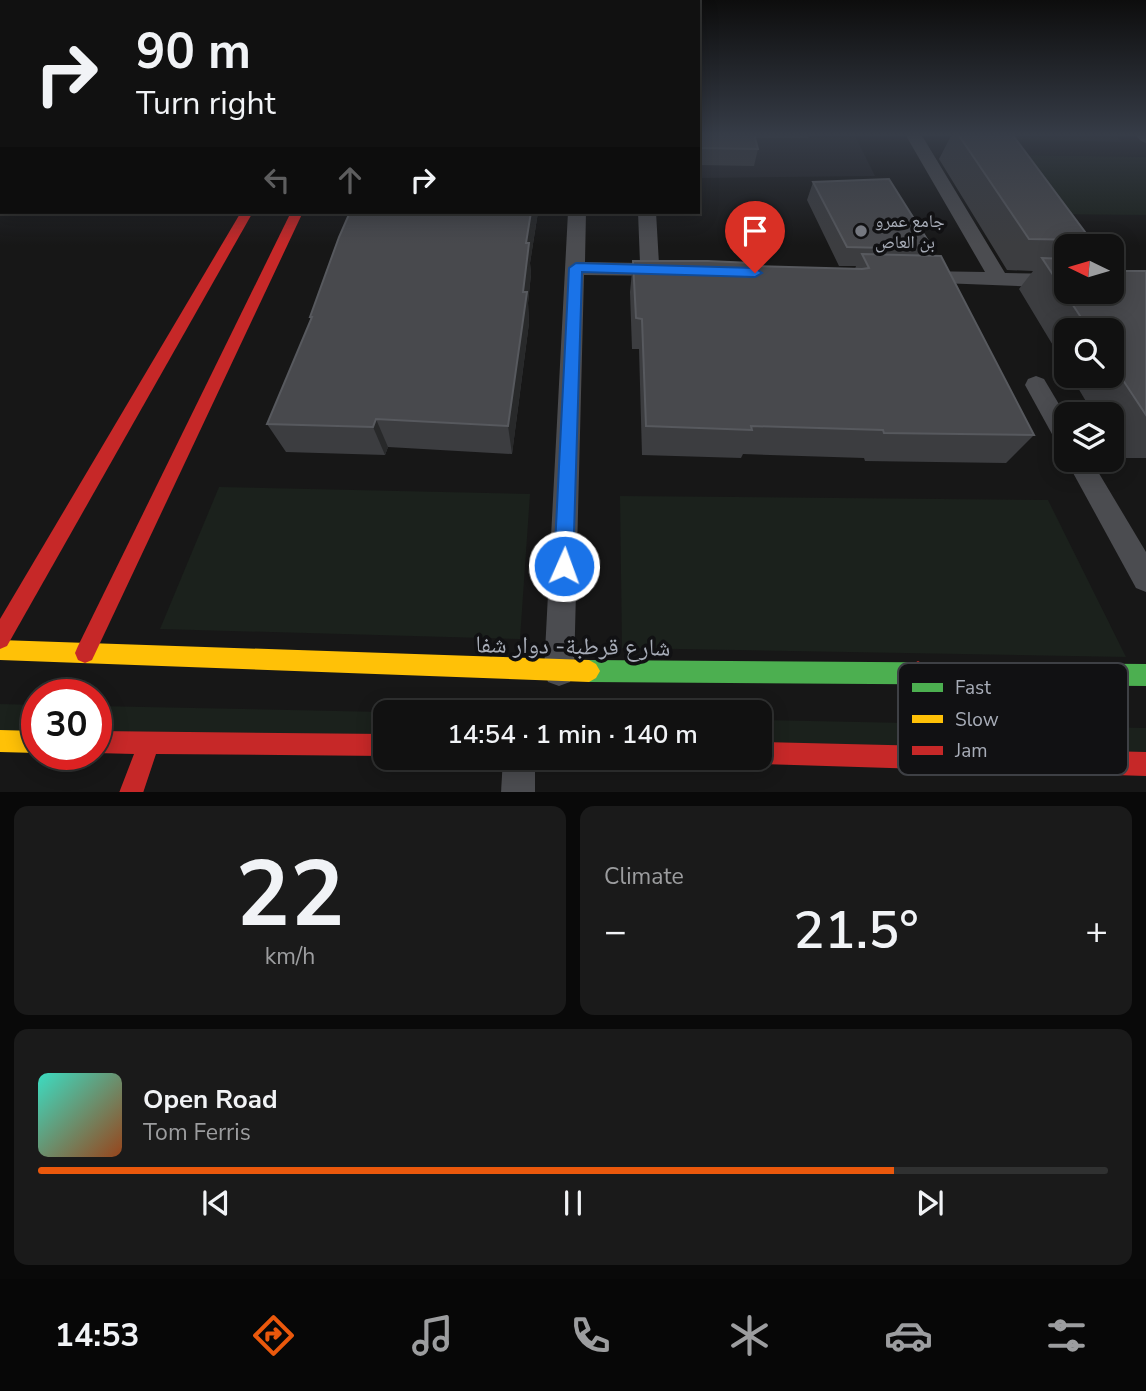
<!DOCTYPE html>
<meta charset="utf-8">
<style>
body{margin:0;font-family:"Nunito Sans","Noto Naskh Arabic",sans-serif;background:#1a1a1a;color:#f1f3f6;height:100vh;display:flex;flex-direction:column;font-size:26px;white-space:nowrap}
*{box-sizing:border-box;margin:0}
p{font-size:23px;color:#9c9d9f}
.icon{flex:none;width:38px;height:38px;fill:none;stroke:currentColor;stroke-width:2;stroke-linecap:round;stroke-linejoin:round}
.map{position:relative;height:792px;overflow:hidden}
.drawer{display:flex;flex-direction:column;gap:14px;padding:14px;background:#090909;flex:1}
.drawer>*{flex:none}
.top-card{position:absolute;left:0px;top:0px;width:700px;height:214px;box-shadow:0 4px 18px #0003,0 0 0 2px #303131;background:#111;color:#f1f3f6;overflow:hidden}
.needle{width:46px;rotate:275deg}
.buttons{position:absolute;left:1054px;top:234px;display:grid;gap:14px}
.buttons a{display:grid;place-items:center;width:70px;height:70px;border-radius:14px;background:#111;box-shadow:0 4px 18px #0003,0 0 0 2px #303131;font-size:35px}
.speed{position:absolute;left:21px;top:679px;display:flex;gap:14px;font-size:35px;font-weight:700;text-align:center}
.speed>*{display:grid;place-content:center;width:91px;height:91px;border-radius:50%;background:#111;box-shadow:0 4px 18px #0003,0 0 0 2px #303131;line-height:1}
.speed .limit{border:10px solid #d22;background:#fff;color:#111}
.pin{position:absolute;display:grid;place-items:center;width:60px;height:60px;color:#fff;margin:-72px -30px;border-radius:50% 50% 50% 0;rotate:-45deg;box-shadow:0 0 7px #0007}
.pin .icon{rotate:45deg}
.me{position:absolute;width:77px;margin:-38px;rotate:2deg;stroke-linejoin:round;filter:drop-shadow(0 0 5px #0008)}
.turn{display:flex;align-items:center;gap:24px;height:147px;padding:0 21px;font-size:32px}
.turn .icon{width:91px;height:91px;stroke-width:2.5}
.turn b{display:block;font-size:49px;line-height:60px}
.lanes{display:flex;align-items:center;height:66px;padding:0 21px;background:#0003;justify-content:center;gap:35px;direction:ltr}
.lanes .off{opacity:.35}
.big{font-size:52px;font-weight:600;line-height:1.1}
.drawer .card{flex:1;display:flex;flex-direction:column;justify-content:center;gap:10px;min-width:0;padding:0 24px;border-radius:14px;background:#1a1a1a}
.drawer .dial{align-items:center;gap:0}
.dial b{font-size:91px;line-height:1}
.song{display:flex;align-items:center;gap:21px}
.cover{width:84px;height:84px;border-radius:10px;background:linear-gradient(135deg,hsl(170 70% 55%),hsl(20 70% 35%))}
.played{height:7px;border-radius:4px;background:linear-gradient(90deg,#ea580c 80%,#303131 80%)}
.keys{display:flex;justify-content:space-around;direction:ltr}
.heat{display:flex;justify-content:space-between;align-items:center;font-size:38px;direction:ltr}
.drawer .tiles{flex:1;display:grid;gap:14px;grid-template-columns:1fr 1fr}
.card:last-child{grid-column:span 2}
.trip{position:absolute;left:373px;top:700px;width:399px;height:70px;border-radius:14px;background:#111;box-shadow:0 4px 18px #0003,0 0 0 2px #303131;font-weight:600;line-height:70px;text-align:center}
.tabs{display:flex;height:112px;justify-content:space-around;align-items:center;background:#070707;color:#9c9d9f}
.tabs .icon{width:49px;height:49px}
.tabs .selected{color:#ea580c}
.tabs b{font-size:32px;color:#f1f3f6}
.map>svg:first-child{display:block}
.built{fill:#212124}
.green{fill:#1b211c}
.lines{fill:none;stroke-linecap:round;stroke-linejoin:round}
.street{fill:#4b4c50;fill-rule:evenodd}
.fast{fill:#4caf50;fill-rule:evenodd}
.slow{fill:#ffc107;fill-rule:evenodd}
.jam{fill:#c62828;fill-rule:evenodd}
.wall{fill:#3c3d40}
.shaded-wall{fill:#28292a}
.building{fill:#48494d;stroke:#57595e;stroke-width:2}
.route{fill:#1a73e8;stroke:#114b97;stroke-width:2}
.poi-dot{fill:#757880;stroke:#111113;stroke-width:2.5}
.labels{text-anchor:middle;stroke-width:7;stroke-linejoin:round;paint-order:stroke}
.far-poi-label{font-size:18px;fill:#a8adb8;stroke:#111113;text-anchor:start}
.near-street-label{font-size:24px;fill:#a8adb8;stroke:#111113}
.key{fill:#111113;stroke:#3e4045;stroke-width:2}
.key-label{font-size:19px;fill:#a8adb8}
</style>
<div class="map">
<svg width="1146" height="793" viewBox="0 0 1146 793">
<rect width="100%" height="100%" fill="#171717"/>
<g class="built">
<path d="M698,134h156l21,42 -177,2z"/>
<path d="M934,134h180l8,8 -186,-5z"/>
</g>
<g class="green">
<path d="M999,155l147,2v58l-104,-1z"/>
<path d="M219,487l311,7 -10,145 -360,-10z"/>
<path d="M620,496l428,4 78,157 -504,-9z"/>
<path d="M0,704l37,1v39l-37,-1z"/>
<path d="M96,706l289,6v40l-289,-7z"/>
<path d="M760,720l386,8v40l-473,-10h87z"/>
</g>
<g class="lines">
<g class="street">
<path d="M905,134h16l84,139 61,1v14l-151,-6 -3,-5 3,-5 7,-1 63,1z"/>
<path d="M1134,134h12v9l-5,-2z"/>
<path d="M568,212h18l-1,50 55,1 -2,-51h18l3,52 12,2 3,4 -3,4 -7,2 -80,-1 -10,396 -4,11 -11,4 -11,-4 -4,-11z"/>
<path d="M1036,376l8,3 22,37v32l-8,-3 -33,-60 3,-6z"/>
<path d="M1066,460h25l55,92v40l-10,-4z"/>
<path d="M503,758h32v35h-34z"/>
</g>
<path class="fast" d="M589,660l557,4v22l-557,-4 -7,-4 -4,-7 4,-7z"/>
<g class="slow">
<path d="M0,640l589,20 7,4 4,7 -4,7 -7,4 -589,-22z"/>
<path d="M0,730l37,1v22l-37,-1z"/>
</g>
<g class="jam">
<path d="M241,212h12l-246,434 -7,3v-30z"/>
<path d="M291,212h12l-211,448 -7,3 -7,-3 -3,-7 3,-7z"/>
<path d="M918,661l7,4 4,7 24,75 193,5v24l-386,-12 -8,-3 -1,-3h9v-16l170,4 -23,-74 4,-7z"/>
<path d="M96,731l289,3v22l-229,-2 -13,39h-24l15,-39 -38,-1z"/>
</g>
</g>
<g class="wall">
<path d="M698,134h111l-1,4h-53l3,11 -4,17 -56,-1z"/>
<path d="M952,134h60l79,106 -5,7h-20v45l48,-21h32v187h-26l-9,-15v-28h-17l-23,-39h40v-45h-45v36l-47,-78 14,-18 -26,-1 -68,-111z"/>
<path d="M813,182l117,62 -6,11 110,180 -28,28 -141,-2 -1,-3 -121,-4 -2,4 -99,-3 -3,-106h-7l-2,-57 3,-31 119,5 103,3 1,-3h-17l-32,-66z"/>
<path d="M538,212l-8,51 1,11 -3,29 1,20 -17,131 -124,-7 -3,8 -99,-3 -19,-28 44,-104 -1,-3z"/>
</g>
<g class="shaded-wall">
<path d="M531,212h7l-8,51 1,11 -3,29 1,20 -17,131 -4,-28 15,-134 3,-49z"/>
<path d="M376,419l12,28 -3,8 -12,-28z"/>
</g>
<g class="building">
<path d="M698,134h56l4,15 -60,-1z"/>
<path d="M958,134h54l79,106 -62,-1z"/>
<path d="M889,179l41,65h-8l2,5 -77,-2 -34,-65z"/>
<path d="M350,212h181l-5,31h3l-6,49h4l-19,134 -132,-7 -3,8 -106,-3 45,-107h-2l29,-80z"/>
<path d="M862,254l79,2 93,179 -150,-2 -1,-3 -132,-4 1,4 -106,-4 -4,-107 -6,-1 -3,-57h75l44,2v3l110,3 7,-1z"/>
<path d="M1042,258l24,1v33h45v-25l3,4h32v144l-35,-53v-31h-21z"/>
</g>
<linearGradient id="sky" x2="0" y2="1"><stop stop-color="#0d0d0d"/><stop offset="0.55" stop-color="#363c47"/><stop offset="1" stop-color="#363c47" stop-opacity="0"/></linearGradient>
<rect width="1146" height="245" fill="url(#sky)"/>
<path class="route" d="M576,263l179,5 7,5 -7,4 -173,-5 -9,294 -2,7 -7,3 -7,-3 -3,-7 15,-298z"/>
<circle class="poi-dot" cx="861" cy="231" r="7"/>
<g class="labels">
<g class="far-poi-label">
<text x="875" y="227">جامع عمرو<tspan x="875" dy="21">بن العاص</tspan></text>
</g>
<g class="near-street-label">
<text transform="translate(573 646) rotate(1)" y="8">شارع قرطبة- دوار شفا</text>
</g>
</g>
<rect x="898" y="663" width="230" height="112" rx="10" class="key"/>
<rect x="912" y="683" width="31" height="9" fill="#4caf50"/>
<rect x="912" y="715" width="31" height="8" fill="#ffc107"/>
<rect x="912" y="746" width="31" height="9" fill="#c62828"/>
<g class="key-label">
<text x="955" y="694">Fast</text>
<text x="955" y="726">Slow</text>
<text x="955" y="757">Jam</text>
</g>
</svg>
<div class="buttons">
<a><svg class="needle" viewBox="-14 -14 28 28"><path d="M0-13l5 13h-10z" fill="#e53935"/><path d="M0 13l5-13h-10z" fill="#9c9d9f"/></svg></a>
<a><svg class="icon" aria-label="search" viewBox="0 0 24 24"><circle cx="10" cy="10" r="6"/><path d="M15 15l6 6"/></svg></a>
<a><svg class="icon" aria-label="layers" viewBox="0 0 24 24"><path d="M12 4l9 5-9 5-9-5zM3 14l9 5 9-5"/></svg></a>
</div>
<div class="speed"><div class="limit">30</div></div>
<div class="pin" style="left:755px;top:273px;background:#d93025"><svg class="icon" aria-label="arrive" viewBox="0 0 24 24"><path d="M6 21V4h12l-3 4 3 4H6"/></svg></div>
<svg class="me" style="left:564px;top:566px" viewBox="-20 -20 40 40"><circle r="17" fill="#1a73e8" stroke="#fff" stroke-width="3"/><path d="M0-11L8 9 0 5-8 9z" fill="#fff"/></svg>
<div class="trip">14:54 · 1 min · 140 m</div>
<div class="top-card">
<div class="turn"><svg class="icon" aria-label="right" viewBox="0 0 24 24"><path d="M7 20v-9h11M14 6l5 5-5 5"/></svg><div><b>90 m</b>Turn right</div></div>
<div class="lanes"><svg class="icon off" aria-label="left" viewBox="0 0 24 24"><path d="M17 20v-9H6M10 6l-5 5 5 5"/></svg><svg class="icon off" aria-label="ahead" viewBox="0 0 24 24"><path d="M12 20V5M6 11l6-6 6 6"/></svg><svg class="icon" aria-label="right" viewBox="0 0 24 24"><path d="M7 20v-9h11M14 6l5 5-5 5"/></svg></div>
</div>
</div>
<section class="drawer">
<div class="tiles">
<div class="card dial"><b>22</b><p>km/h</p></div>
<div class="card"><p>Climate</p>
<div class="heat"><a>−</a><b class="big">21.5°</b><a>+</a></div>
</div>
<div class="card">
<div class="song"><i class="cover"></i><div><b>Open Road</b><p>Tom Ferris</p></div></div>
<div class="played"></div>
<div class="keys"><svg class="icon" aria-label="previous" viewBox="0 0 24 24"><path d="M18 5L8 12l10 7zM5 5v14"/></svg><svg class="icon" aria-label="pause" viewBox="0 0 24 24"><path d="M8 5v14M16 5v14"/></svg><svg class="icon" aria-label="next" viewBox="0 0 24 24"><path d="M6 5l10 7-10 7zM19 5v14"/></svg></div>
</div>
</div>
</section>
<nav class="tabs">
<b>14:53</b>
<svg class="icon selected" aria-label="directions" viewBox="0 0 24 24"><path d="M12 3l9 9-9 9-9-9zM9 14v-3h6M13 9l2 2-2 2"/></svg>
<svg class="icon" aria-label="music" viewBox="0 0 24 24"><path d="M9 18V5l10-2v13"/><circle cx="6" cy="18" r="3"/><circle cx="16" cy="16" r="3"/></svg>
<svg class="icon" aria-label="phone" viewBox="0 0 24 24"><path d="M5 4h4l2 5-3 2q2 4 5 5l2-3 5 2v4C11 20 4 13 5 4z"/></svg>
<svg class="icon" aria-label="climate" viewBox="0 0 24 24"><path d="M12 3v18M4 7l16 10M4 17L20 7"/></svg>
<svg class="icon" aria-label="car" viewBox="0 0 24 24"><path d="M5 17H2v-5l4-1 3-4h7l3 4 3 1v5h-3M9 17h6M6 11h13"/><circle cx="7" cy="17" r="2"/><circle cx="17" cy="17" r="2"/></svg>
<svg class="icon" aria-label="filters" viewBox="0 0 24 24"><path d="M4 7h16M4 17h16"/><circle cx="9" cy="7" r="2"/><circle cx="15" cy="17" r="2"/></svg>
</nav>
